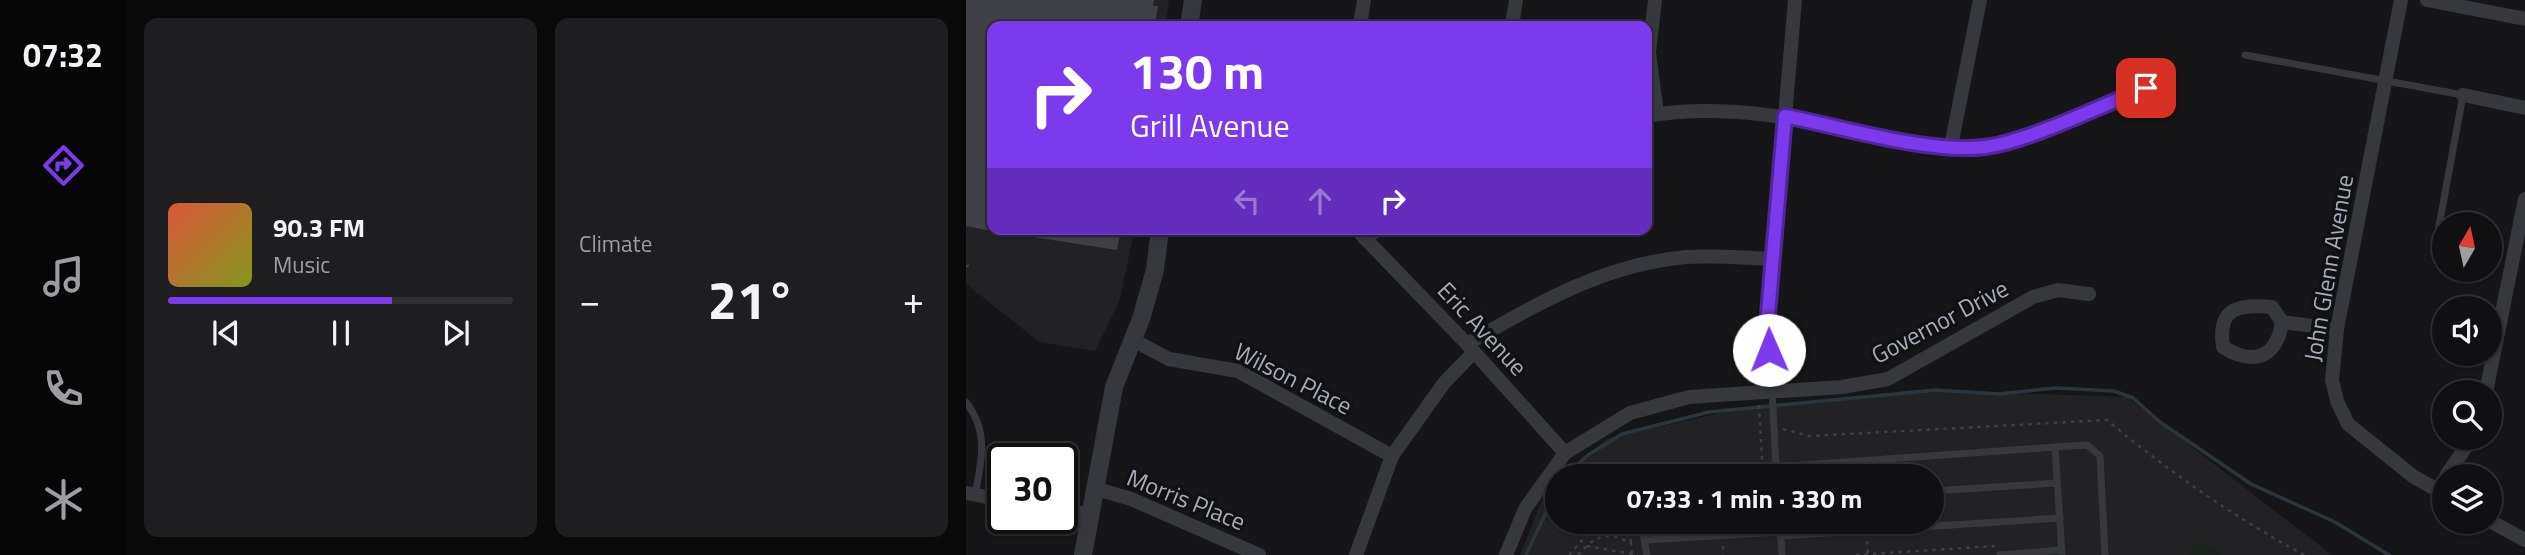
<!DOCTYPE html>
<meta charset="utf-8">
<style>
body{margin:0;font-family:"Titillium Web",sans-serif;background:#1e1e20;color:#f1f3f6;height:100vh;display:flex;flex-direction:column;font-size:26px;white-space:nowrap}
*{box-sizing:border-box;margin:0}
p{font-size:23px;color:#9c9d9f}
.icon{flex:none;width:38px;height:38px;fill:none;stroke:currentColor;stroke-width:2;stroke-linecap:round;stroke-linejoin:round}
.map{position:relative;flex:1;overflow:hidden}
.sheet{display:flex;flex-direction:column;gap:18px;padding:18px;background:#09090a;width:840px}
.sheet>*{flex:none}
.banner{position:absolute;left:21px;top:21px;width:665px;height:214px;border-radius:14px;box-shadow:0 2px 5px #0004,0 0 0 2px #303032;background:#7c3aed;color:#fff;overflow:hidden}
.needle{width:46px;rotate:9deg}
.controls{position:absolute;left:1466px;top:212px;display:grid;gap:14px}
.controls a{display:grid;place-items:center;width:70px;height:70px;border-radius:50%;background:#101012;box-shadow:0 2px 5px #0004,0 0 0 2px #303032;font-size:35px}
.speed{position:absolute;left:21px;top:443px;display:flex;gap:14px;font-size:35px;font-weight:700;text-align:center}
.speed>*{display:grid;place-content:center;width:91px;height:91px;border-radius:50%;background:#101012;box-shadow:0 2px 5px #0004,0 0 0 2px #303032;line-height:1}
.speed .limit{border:4px solid #111;border-radius:10px;background:#fff;color:#111}
.pin{position:absolute;display:grid;place-items:center;width:60px;height:60px;color:#fff;margin:-30px;border-radius:14px;box-shadow:0 4px 10px #0006}
.me{position:absolute;width:77px;margin:-38px;rotate:359deg;stroke-linejoin:round;filter:drop-shadow(0 0 5px #0008)}
.turn{display:flex;align-items:center;gap:24px;height:147px;padding:0 28px;font-size:32px}
.turn .icon{width:91px;height:91px;stroke-width:2.5}
.turn b{display:block;font-size:49px;line-height:60px}
.lanes{display:flex;align-items:center;height:66px;padding:0 28px;background:#0003;justify-content:center;gap:35px;direction:ltr}
.lanes .off{opacity:.35}
.big{font-size:52px;font-weight:700;line-height:1.1}
.sheet .tile{flex:1;display:flex;flex-direction:column;justify-content:center;gap:10px;min-width:0;padding:0 24px;border-radius:14px;background:#1e1e20}
.song{display:flex;align-items:center;gap:21px}
.cover{width:84px;height:84px;border-radius:10px;background:linear-gradient(135deg,hsl(10 70% 55%),hsl(70 70% 35%))}
.played{height:7px;border-radius:4px;background:linear-gradient(90deg,#7c3aed 65%,#303032 65%)}
.keys{display:flex;justify-content:space-around;direction:ltr}
.heat{display:flex;justify-content:space-between;align-items:center;font-size:38px;direction:ltr}
.sheet .tiles{flex:1;display:grid;gap:18px;grid-template-columns:repeat(2,1fr)}
.trip{position:absolute;left:579px;top:464px;width:399px;height:70px;border-radius:35px;background:#101012;box-shadow:0 2px 5px #0004,0 0 0 2px #303032;font-weight:700;line-height:70px;text-align:center}
main{display:flex;flex:1;min-height:0}
.dock{display:flex;flex-direction:column;width:126px;justify-content:space-around;align-items:center;background:#060607;color:#9c9d9f}
.dock .icon{width:49px;height:49px}
.dock .current{color:#7c3aed}
.dock b{font-size:32px;color:#f1f3f6}
.map>svg:first-child{display:block}
.built{fill:#222225}
.green{fill:#1b241c}
.lines{fill:none;stroke-linecap:round;stroke-linejoin:round}
.stream{stroke:#2a363e;stroke-width:3.5}
.building{fill:#404146}
.path{stroke:#3c3f45;stroke-width:2.5;stroke-dasharray:3.5 5;stroke-linecap:butt}
.service{stroke:#36383e;stroke-width:7}
.minor{stroke:#36383e;stroke-width:14}
.tertiary{stroke:#36383e;stroke-width:18}
.route-casing{stroke:#51269a;stroke-width:18}
.route{stroke:#7c3aed;stroke-width:12}
.labels{text-anchor:middle;stroke-width:7;stroke-linejoin:round;paint-order:stroke}
.street-label{font-size:24px;fill:#a6adba;stroke:#111113}
</style>
<main>
<nav class="dock">
<b>07:32</b>
<svg class="icon current" aria-label="directions" viewBox="0 0 24 24"><path d="M12 3l9 9-9 9-9-9zM9 14v-3h6M13 9l2 2-2 2"/></svg>
<svg class="icon" aria-label="music" viewBox="0 0 24 24"><path d="M9 18V5l10-2v13"/><circle cx="6" cy="18" r="3"/><circle cx="16" cy="16" r="3"/></svg>
<svg class="icon" aria-label="phone" viewBox="0 0 24 24"><path d="M5 4h4l2 5-3 2q2 4 5 5l2-3 5 2v4C11 20 4 13 5 4z"/></svg>
<svg class="icon" aria-label="climate" viewBox="0 0 24 24"><path d="M12 3v18M4 7l16 10M4 17L20 7"/></svg>
</nav>
<section class="sheet">
<div class="tiles">
<div class="tile">
<div class="song"><i class="cover"></i><div><b>90.3 FM</b><p>Music</p></div></div>
<div class="played"></div>
<div class="keys"><svg class="icon" aria-label="previous" viewBox="0 0 24 24"><path d="M18 5L8 12l10 7zM5 5v14"/></svg><svg class="icon" aria-label="pause" viewBox="0 0 24 24"><path d="M8 5v14M16 5v14"/></svg><svg class="icon" aria-label="next" viewBox="0 0 24 24"><path d="M6 5l10 7-10 7zM19 5v14"/></svg></div>
</div>
<div class="tile"><p>Climate</p>
<div class="heat"><a>−</a><b class="big">21°</b><a>+</a></div>
</div>
</div>
</section>
<div class="map">
<svg width="1559" height="555" viewBox="0 0 1559 555">
<rect width="100%" height="100%" fill="#161618"/>
<g class="built">
<path d="M0,0h203l-4,26h-173v203h143l-16,73 -24,49 -56,-9 -73,-58z"/>
<path d="M956,390l205,7 205,158h-812l21,-53 16,-16 1,36h374v-46h-364l38,-37 132,-30z"/>
</g>
<path class="green" d="M1231,540v1l27,14h-35z"/>
<g class="lines">
<g class="stream">
<path d="M599,476l23,-21 34,-21 87,-22 227,-22 63,4 56,-6 59,3 19,7 27,24 91,62 84,38 54,33"/>
<path d="M560,555l32,-68"/>
</g>
</g>
<g class="building">
<path d="M0,0h188l-1,6h5l-3,20h-163v205l-26,-5z"/>
<path d="M55,229h100l-4,21 -97,-15z"/>
</g>
<g class="lines">
<g class="path">
<path d="M0,267l3,-2"/>
<path d="M793,405l4,71"/>
<path d="M817,429l27,7 297,-16c61,51 127,97 197,135"/>
<path d="M664,522l1,21"/>
<path d="M901,541l1,14"/>
<path d="M621,546l51,9"/>
<path d="M757,546v9"/>
<path d="M603,555l29,-33"/>
<path d="M612,555c18,-20 28,-24 53,-12l1,12"/>
<path d="M890,555l139,-9"/>
</g>
<g class="service">
<path d="M1279,55l218,40 -29,158"/>
<path d="M806,391l4,76 279,-20 7,108"/>
<path d="M0,402c23,30 16,58 9,92"/>
<path d="M1089,447l32,-2 13,11 5,99"/>
<path d="M966,491l125,-8"/>
<path d="M675,522l6,33"/>
<path d="M814,522l2,33"/>
<path d="M814,536l280,-18"/>
<path d="M679,540l135,-8"/>
<path d="M1034,555l62,-5"/>
</g>
<g class="minor">
<path d="M689,0l-6,52 8,62"/>
<path d="M1435,0l-64,329 -5,51 5,21 11,23 66,53 31,17"/>
<path d="M1461,0l98,19"/>
<path d="M394,26l4,-26"/>
<path d="M546,26l4,-26"/>
<path d="M1497,95l62,13"/>
<path d="M681,116c74,-13 149,2 222,17 37,7 78,18 116,14 45,-5 117,-42 161,-59"/>
<path d="M985,146l29,-146"/>
<path d="M390,229l111,115 98,109"/>
<path d="M398,238l15,-9"/>
<path d="M1316,322c-5,36 -29,44 -59,25 -6,-40 16,-43 49,-40l10,15 55,7"/>
<path d="M165,339l38,20 69,12 154,85"/>
<path d="M501,344c70,-40 137,-80 219,-87 29,-2 58,1 87,2"/>
<path d="M806,391l-5,-65 28,-326"/>
<path d="M1520,392l39,-193"/>
<path d="M1480,476l26,-38"/>
<path d="M128,488l37,11 128,56"/>
<path d="M0,493l37,7"/>
<path d="M96,510l27,4"/>
<path d="M1524,521l35,19"/>
<path d="M390,555l36,-99 52,-73 30,-31"/>
<path d="M540,555l19,-46 40,-56 65,-40 59,-16 153,-10 46,-8 145,-82 25,-7 31,4"/>
</g>
<g class="tertiary">
<path d="M223,26l4,-26"/>
<path d="M117,555l31,-168 27,-68 14,-49 5,-41"/>
</g>
</g>
<g class="lines">
<g class="route-casing">
<path id="route" d="M803,350l-2,-24 18,-210c57,11 144,38 200,31 45,-6 117,-42 161,-59"/>
</g>
<use href="#route" class="route"/>
</g>
<g class="labels">
<g class="street-label">
<text transform="translate(1363 268) rotate(-80)" y="8">John Glenn Avenue</text>
<text transform="translate(974 322) rotate(-28)" y="8">Governor Drive</text>
<text transform="translate(516 329) rotate(47)" y="8">Eric Avenue</text>
<text transform="translate(327 379) rotate(27)" y="8">Wilson Place</text>
<text transform="translate(220 500) rotate(22)" y="8">Morris Place</text>
</g>
</g>
</svg>
<div class="controls">
<a><svg class="needle" viewBox="-14 -14 28 28"><path d="M0-13l5 13h-10z" fill="#e53935"/><path d="M0 13l5-13h-10z" fill="#9c9d9f"/></svg></a>
<a><svg class="icon" aria-label="sound" viewBox="0 0 24 24"><path d="M4 9h4l5-4v14l-5-4H4zM17 9q2 3 0 6"/></svg></a>
<a><svg class="icon" aria-label="search" viewBox="0 0 24 24"><circle cx="10" cy="10" r="6"/><path d="M15 15l6 6"/></svg></a>
<a><svg class="icon" aria-label="layers" viewBox="0 0 24 24"><path d="M12 4l9 5-9 5-9-5zM3 14l9 5 9-5"/></svg></a>
</div>
<div class="speed"><div class="limit">30</div></div>
<div class="pin" style="left:1180px;top:88px;background:#d93025"><svg class="icon" aria-label="arrive" viewBox="0 0 24 24"><path d="M6 21V4h12l-3 4 3 4H6"/></svg></div>
<svg class="me" style="left:803px;top:350px" viewBox="-20 -20 40 40"><circle r="19" fill="#fff"/><path d="M0-13L10 11 0 6-10 11z" fill="#7c3aed"/></svg>
<div class="trip">07:33 · 1 min · 330 m</div>
<div class="banner">
<div class="turn"><svg class="icon" aria-label="right" viewBox="0 0 24 24"><path d="M7 20v-9h11M14 6l5 5-5 5"/></svg><div><b>130 m</b>Grill Avenue</div></div>
<div class="lanes"><svg class="icon off" aria-label="left" viewBox="0 0 24 24"><path d="M17 20v-9H6M10 6l-5 5 5 5"/></svg><svg class="icon off" aria-label="ahead" viewBox="0 0 24 24"><path d="M12 20V5M6 11l6-6 6 6"/></svg><svg class="icon" aria-label="right" viewBox="0 0 24 24"><path d="M7 20v-9h11M14 6l5 5-5 5"/></svg></div>
</div>
</div>
</main>
